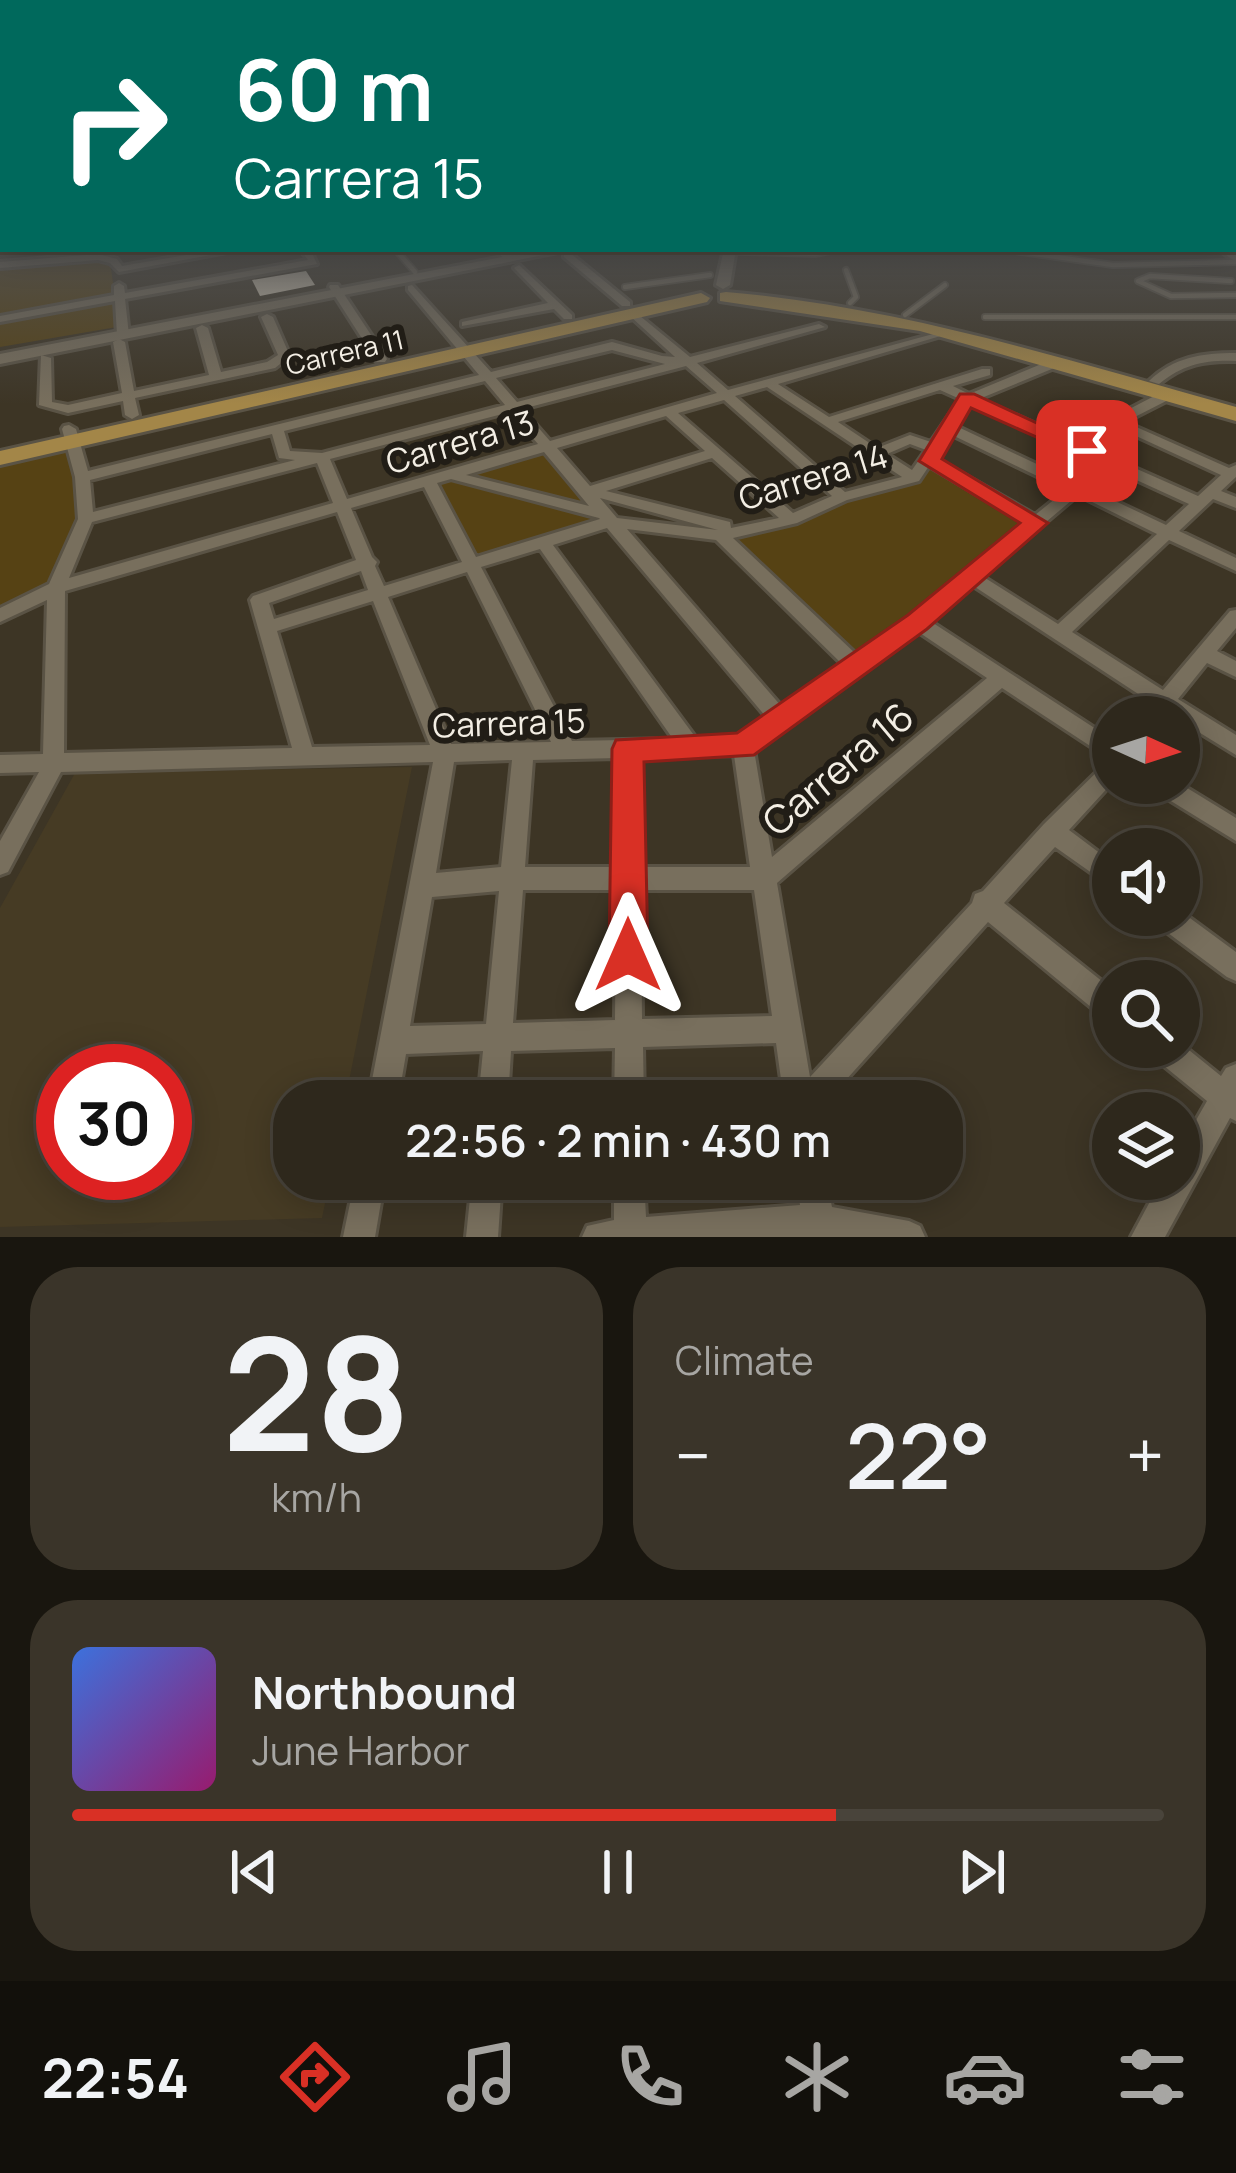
<!DOCTYPE html>
<meta charset="utf-8">
<style>
body{margin:0;font-family:Manrope,sans-serif;background:#3a3429;color:#f1f3f6;height:100vh;display:flex;flex-direction:column;font-size:45px;white-space:nowrap}
*{box-sizing:border-box;margin:0}
p{font-size:39px;color:#a7a6a3}
.icon{flex:none;width:66px;height:66px;fill:none;stroke:currentColor;stroke-width:2;stroke-linecap:round;stroke-linejoin:round}
.map{position:relative;height:1237px;overflow:hidden}
.details{display:flex;flex-direction:column;gap:30px;padding:30px;background:#19160f;flex:1}
.details>*{flex:none}
.banner{position:absolute;left:0px;top:0px;width:1236px;height:252px;box-shadow:0 6px 30px #0003,0 0 0 3px #49443b;background:#00695c;color:#fff;overflow:hidden}
.needle{width:78px;rotate:93deg}
.controls{position:absolute;left:1092px;top:696px;display:grid;gap:24px}
.controls a{display:grid;place-items:center;width:108px;height:108px;border-radius:50%;background:#2e281c;box-shadow:0 6px 30px #0003,0 0 0 3px #49443b;font-size:60px}
.speed{position:absolute;left:36px;top:1044px;display:flex;gap:24px;font-size:60px;font-weight:700;text-align:center}
.speed>*{display:grid;place-content:center;width:156px;height:156px;border-radius:50%;background:#2e281c;box-shadow:0 6px 30px #0003,0 0 0 3px #49443b;line-height:1}
.speed .limit{border:18px solid #d22;background:#fff;color:#111}
.pin{position:absolute;display:grid;place-items:center;width:102px;height:102px;color:#fff;margin:-51px;border-radius:24px;box-shadow:0 6px 18px #0006}
.me{position:absolute;width:132px;margin:-66px;rotate:0deg;stroke-linejoin:round;filter:drop-shadow(0 0 9px #0008)}
.turn{display:flex;align-items:center;gap:42px;height:252px;padding:0 36px;font-size:54px}
.turn .icon{width:156px;height:156px;stroke-width:2.5}
.turn b{display:block;font-size:84px;line-height:102px}
.big{font-size:90px;font-weight:600;line-height:1.1}
.details .card{flex:1;display:flex;flex-direction:column;justify-content:center;gap:18px;min-width:0;padding:0 42px;border-radius:48px;background:#3a3429}
.details .dial{align-items:center;gap:0}
.dial b{font-size:156px;line-height:1}
.song{display:flex;align-items:center;gap:36px}
.cover{width:144px;height:144px;border-radius:18px;background:linear-gradient(135deg,hsl(220 70% 55%),hsl(320 70% 35%))}
.played{height:12px;border-radius:6px;background:linear-gradient(90deg,#d93025 70%,#49443b 70%)}
.keys{display:flex;justify-content:space-around;direction:ltr}
.heat{display:flex;justify-content:space-between;align-items:center;font-size:66px;direction:ltr}
.details .tiles{flex:1;display:grid;gap:30px;grid-template-columns:1fr 1fr}
.card:last-child{grid-column:span 2}
.trip{position:absolute;left:273px;top:1080px;width:690px;height:120px;border-radius:48px;background:#2e281c;box-shadow:0 6px 30px #0003,0 0 0 3px #49443b;font-weight:600;line-height:120px;text-align:center}
.tab-bar{display:flex;height:192px;justify-content:space-around;align-items:center;background:#12100b;color:#a7a6a3}
.tab-bar .icon{width:84px;height:84px}
.tab-bar .active{color:#d93025}
.tab-bar b{font-size:54px;color:#f1f3f6}
.map>svg:first-child{display:block}
.built{fill:#463b24;fill-rule:evenodd}
.green{fill:#564214}
.building{fill:#d9cfbb}
.lines{fill:none;stroke-linecap:round;stroke-linejoin:round}
.service-casing{stroke:#5a5345;stroke-width:8}
.minor-casing{stroke:#5a5345;stroke-width:6}
.tertiary-casing{stroke:#5a5345;stroke-width:6}
.secondary-casing{stroke:#5a5345;stroke-width:6}
.primary-casing{stroke:#5a5345;stroke-width:6}
.service{stroke:#786f5d;stroke-width:4.5}
.minor{fill:#786f5d;fill-rule:evenodd}
.tertiary{fill:#786f5d;fill-rule:evenodd}
.secondary{fill:#786f5d;fill-rule:evenodd}
.primary{fill:#a38648;fill-rule:evenodd}
.route{fill:#d93025;stroke:#8d1f18;stroke-width:3}
.labels{text-anchor:middle;stroke-width:12;stroke-linejoin:round;paint-order:stroke}
.far-street-label{font-size:27px;fill:#f3eee4;stroke:#211d16}
.street-label{font-size:33px;fill:#f3eee4;stroke:#211d16}
.near-street-label{font-size:39px;fill:#f3eee4;stroke:#211d16}
</style>
<div class="map">
<svg width="1236" height="1237" viewBox="0 0 1236 1237">
<rect width="100%" height="100%" fill="#3d3525"/>
<path class="built" d="M412,767l-67,334h-51v78h36l-8,39 -322,9v-319l75,-135zM63,1071h102v102h-102z"/>
<g class="green">
<path d="M94,258l16,4 5,35 -115,20v-51z"/>
<path d="M115,300l2,27 -117,20v-26z"/>
<path d="M64,447c22,56 14,78 -5,133l-59,30v-149z"/>
<path d="M546,451l52,69 -123,38 -38,-73z"/>
<path d="M930,461l107,62 -183,141 -133,-129c48,-11 75,-22 121,-38 32,-12 64,-10 88,-36z"/>
</g>
<path class="building" d="M306,271l9,14 -55,11 -8,-16z"/>
<g class="lines">
<g class="service-casing">
<g id="service">
<path d="M395,249l20,23"/>
<path d="M1000,249l113,16 123,-3"/>
<path d="M1173,249h5"/>
<path d="M718,251l97,3 25,-5"/>
<path d="M846,270l10,27 -6,6"/>
<path d="M1231,281l-81,-5 -12,5 33,15 65,-1"/>
<path d="M625,287l85,-12"/>
<path d="M905,315l40,-30"/>
<path d="M985,317h251"/>
</g>
</g>
<g class="minor-casing">
<g id="minor">
<path d="M221,249h22l-124,23 -9,-9 -12,-3 -98,8v-6l98,-8 19,5 5,7z"/>
<path d="M300,249h10l7,15 -192,35 4,36 -6,3 -6,-3 -2,-34 -115,21v-6l114,-21v-9l5,-3 5,3 1,7 183,-33z"/>
<path d="M494,249h11l11,11 -8,2z"/>
<path d="M1218,249h11l7,5v8z"/>
<path d="M564,253h6l60,49v4h-8l-58,-49z"/>
<path d="M519,265l53,50v4h-8l-10,-10 -92,17v-4l86,-19 -32,-33 -2,-2z"/>
<path d="M330,285h8l49,74 -2,3h-8l-48,-75z"/>
<path d="M412,285l79,87 121,-30 50,14 13,1 -45,-41v-4l4,-1 56,46 129,-33 6,3 -128,36 31,27 216,-59v4l-166,49 51,33 153,-48h8v6l-37,11 16,8 82,-34h8v6l-80,33 219,97 23,-21 -148,-68 12,-3 29,13 48,-25h10v6l-47,24 104,46 7,-3v12l-15,14 15,6v11l-23,-9 -34,32 57,27v13l-67,-31 -97,92 91,58 67,-79 6,-1v18l-19,23 19,10v16l-29,-14 -29,36 58,36v20l-57,-35v-3l-11,-4 -4,4h-22l10,-14 -180,-118 -42,36 183,119v42l-44,48 44,33v25l-58,-41 -51,56 109,87v30l-10,-3 -115,-95 -161,179h-43l-8,-58 -133,4 1,54h-30l1,-53 -104,3 -3,50h-30l5,-50 -77,3 -8,47h-30l65,-339 -372,10 -53,100 -8,3v-34l39,-69 -39,1v-18l43,-1 4,-154 -47,22v-14l49,-24 29,-65 -3,-42 -13,-48 2,-3 5,-1 7,4 12,42 391,-96 -71,-85v-4zM612,350l53,14 -148,38 -21,-24zM686,366l31,27 -167,48 -28,-32zM485,381l20,24 -183,48 -32,-2 -6,-20zM767,387l135,90 -57,15 -110,-96zM940,390l20,9 -29,43 -21,-7 -33,13 -39,-26zM724,400l108,96 -39,17 -115,-100zM970,404l219,100 -23,21 -210,-99zM510,412l28,32 -191,55 -17,-40zM666,416l39,35 -115,35 -33,-38zM272,434l7,24 16,2 -202,52 -3,-32zM950,434l116,56 -31,25 -100,-57 9,-9 -2,-3zM910,444l16,6 -14,20 -25,-16zM544,452l45,54 -123,-31zM712,458l67,60 -48,10 -1,-6 -124,-31zM317,463l16,40 -264,75 23,-56zM929,466l96,57 -114,94 -54,38 -124,-117 64,-15 50,-23 72,-19zM451,479l148,39 1,1 -124,38 -39,-74zM424,487l38,75 -78,24 -9,-20 2,-4 -5,-5 -21,-49zM1078,495l79,39 -99,90 -76,-48zM600,498l118,32 -101,-12zM337,512l19,48 -103,36 -3,4 42,148 -228,5 1,-162zM607,528l160,190 -28,19 -43,1 -143,-193zM627,529l89,11 127,125 -61,42zM540,549l133,190 -101,2 -91,-174zM361,571l7,19 -94,29 -5,-16zM467,572l84,170 -100,2 -63,-147zM373,601l57,144 -118,2 -35,-116zM917,631l70,47 -215,179 -18,-107zM1002,688l108,71 -66,65 -61,67 -8,3 -3,9 -162,174 -33,-194zM734,755l16,112h-110l-1,-110zM617,758l-1,109h-91l8,-107zM512,760l-11,107 -65,6 18,-111zM523,890h93l-1,130 -102,3zM641,890h113l18,126 -130,3zM499,891l-13,133 -76,2 22,-129z"/>
<path d="M267,314l6,3 17,39 -15,12 -140,30 4,17 -7,4 -7,-4 -2,-14 -55,12 -29,-8 2,-50 10,3 1,44 16,3 54,-12 -9,-51 6,-3 6,3 9,49 75,-16 -13,-47 6,-3 6,3 13,44 46,-10 11,-7 -17,-38z"/>
<path d="M1236,353v8c-31,-1 -52,3 -77,23l-10,-3c25,-24 53,-28 87,-28z"/>
<path d="M1150,783h29l57,35v23l-83,-51z"/>
<path d="M1179,910l57,42v29l-9,-4 -71,-53 -3,-9h26z"/>
<path d="M1179,1042l42,34 5,-8 10,-4v57l-6,-3 -65,119h-34l31,-58h17v-29l28,-49 -54,-44 -4,-10h30z"/>
<path d="M355,1179h30l-10,58h-32z"/>
<path d="M472,1179h30l-4,58h-32z"/>
<path d="M614,1179h30l2,38 154,-12 -4,-26h30l6,28 77,14 11,5 5,11h-343l5,-11 27,-6z"/>
</g>
</g>
<g class="tertiary-casing">
<path id="tertiary" d="M724,249h12l-6,36 -7,4 -7,-4z"/>
</g>
<g class="secondary-casing">
<g id="secondary">
<rect x="0" y="231" width="3" height="7"/>
<path d="M544,249h29l-573,115v-10z"/>
</g>
</g>
<g class="primary-casing">
<g id="primary">
<path d="M726,292c176,15 341,68 510,115v14l-316,-90 -200,-30v-8z"/>
<path d="M701,293l9,5 -3,4 -707,163v-14z"/>
</g>
</g>
<use href="#service" class="service"/>
<use href="#minor" class="minor"/>
<use href="#tertiary" class="tertiary"/>
<use href="#secondary" class="secondary"/>
<use href="#primary" class="primary"/>
</g>
<linearGradient id="sky" x2="0" y2="1"><stop stop-color="#221d14"/><stop offset="0.57" stop-color="#515151"/><stop offset="1" stop-color="#515151" stop-opacity="0"/></linearGradient>
<rect width="1236" height="404" fill="url(#sky)"/>
<path class="route" d="M960,394h14l123,57 -18,5 -108,-48 -29,51 106,64 -121,106 -173,126 -110,7 4,193 -6,13 -14,6 -13,-6 -6,-13 3,-206 4,-9 121,-7 171,-118 112,-92 -101,-62z"/>
<g class="labels">
<g class="far-street-label">
<text transform="translate(345 353) rotate(-13)" y="9">Carrera 11</text>
</g>
<g class="street-label">
<text transform="translate(460 442) rotate(-16)" y="12">Carrera 13</text>
<text transform="translate(813 477) rotate(-17)" y="12">Carrera 14</text>
<text transform="translate(509 723) rotate(-2)" y="12">Carrera 15</text>
</g>
<g class="near-street-label">
<text transform="translate(838 769) rotate(-40)" y="14">Carrera 16</text>
</g>
</g>
</svg>
<div class="controls">
<a><svg class="needle" viewBox="-14 -14 28 28"><path d="M0-13l5 13h-10z" fill="#e53935"/><path d="M0 13l5-13h-10z" fill="#a7a6a3"/></svg></a>
<a><svg class="icon" aria-label="sound" viewBox="0 0 24 24"><path d="M4 9h4l5-4v14l-5-4H4zM17 9q2 3 0 6"/></svg></a>
<a><svg class="icon" aria-label="search" viewBox="0 0 24 24"><circle cx="10" cy="10" r="6"/><path d="M15 15l6 6"/></svg></a>
<a><svg class="icon" aria-label="layers" viewBox="0 0 24 24"><path d="M12 4l9 5-9 5-9-5zM3 14l9 5 9-5"/></svg></a>
</div>
<div class="speed"><div class="limit">30</div></div>
<div class="pin" style="left:1087px;top:451px;background:#d93025"><svg class="icon" aria-label="arrive" viewBox="0 0 24 24"><path d="M6 21V4h12l-3 4 3 4H6"/></svg></div>
<svg class="me" style="left:628px;top:955px" viewBox="-20 -20 40 40"><path d="M0-17L14 15 0 8-14 15z" fill="#d93025" stroke="#fff" stroke-width="4"/></svg>
<div class="trip">22:56 · 2 min · 430 m</div>
<div class="banner">
<div class="turn"><svg class="icon" aria-label="right" viewBox="0 0 24 24"><path d="M7 20v-9h11M14 6l5 5-5 5"/></svg><div><b>60 m</b>Carrera 15</div></div>
</div>
</div>
<section class="details">
<div class="tiles">
<div class="card dial"><b>28</b><p>km/h</p></div>
<div class="card"><p>Climate</p>
<div class="heat"><a>−</a><b class="big">22°</b><a>+</a></div>
</div>
<div class="card">
<div class="song"><i class="cover"></i><div><b>Northbound</b><p>June Harbor</p></div></div>
<div class="played"></div>
<div class="keys"><svg class="icon" aria-label="previous" viewBox="0 0 24 24"><path d="M18 5L8 12l10 7zM5 5v14"/></svg><svg class="icon" aria-label="pause" viewBox="0 0 24 24"><path d="M8 5v14M16 5v14"/></svg><svg class="icon" aria-label="next" viewBox="0 0 24 24"><path d="M6 5l10 7-10 7zM19 5v14"/></svg></div>
</div>
</div>
</section>
<nav class="tab-bar">
<b>22:54</b>
<svg class="icon active" aria-label="directions" viewBox="0 0 24 24"><path d="M12 3l9 9-9 9-9-9zM9 14v-3h6M13 9l2 2-2 2"/></svg>
<svg class="icon" aria-label="music" viewBox="0 0 24 24"><path d="M9 18V5l10-2v13"/><circle cx="6" cy="18" r="3"/><circle cx="16" cy="16" r="3"/></svg>
<svg class="icon" aria-label="phone" viewBox="0 0 24 24"><path d="M5 4h4l2 5-3 2q2 4 5 5l2-3 5 2v4C11 20 4 13 5 4z"/></svg>
<svg class="icon" aria-label="climate" viewBox="0 0 24 24"><path d="M12 3v18M4 7l16 10M4 17L20 7"/></svg>
<svg class="icon" aria-label="car" viewBox="0 0 24 24"><path d="M5 17H2v-5l4-1 3-4h7l3 4 3 1v5h-3M9 17h6M6 11h13"/><circle cx="7" cy="17" r="2"/><circle cx="17" cy="17" r="2"/></svg>
<svg class="icon" aria-label="filters" viewBox="0 0 24 24"><path d="M4 7h16M4 17h16"/><circle cx="9" cy="7" r="2"/><circle cx="15" cy="17" r="2"/></svg>
</nav>
